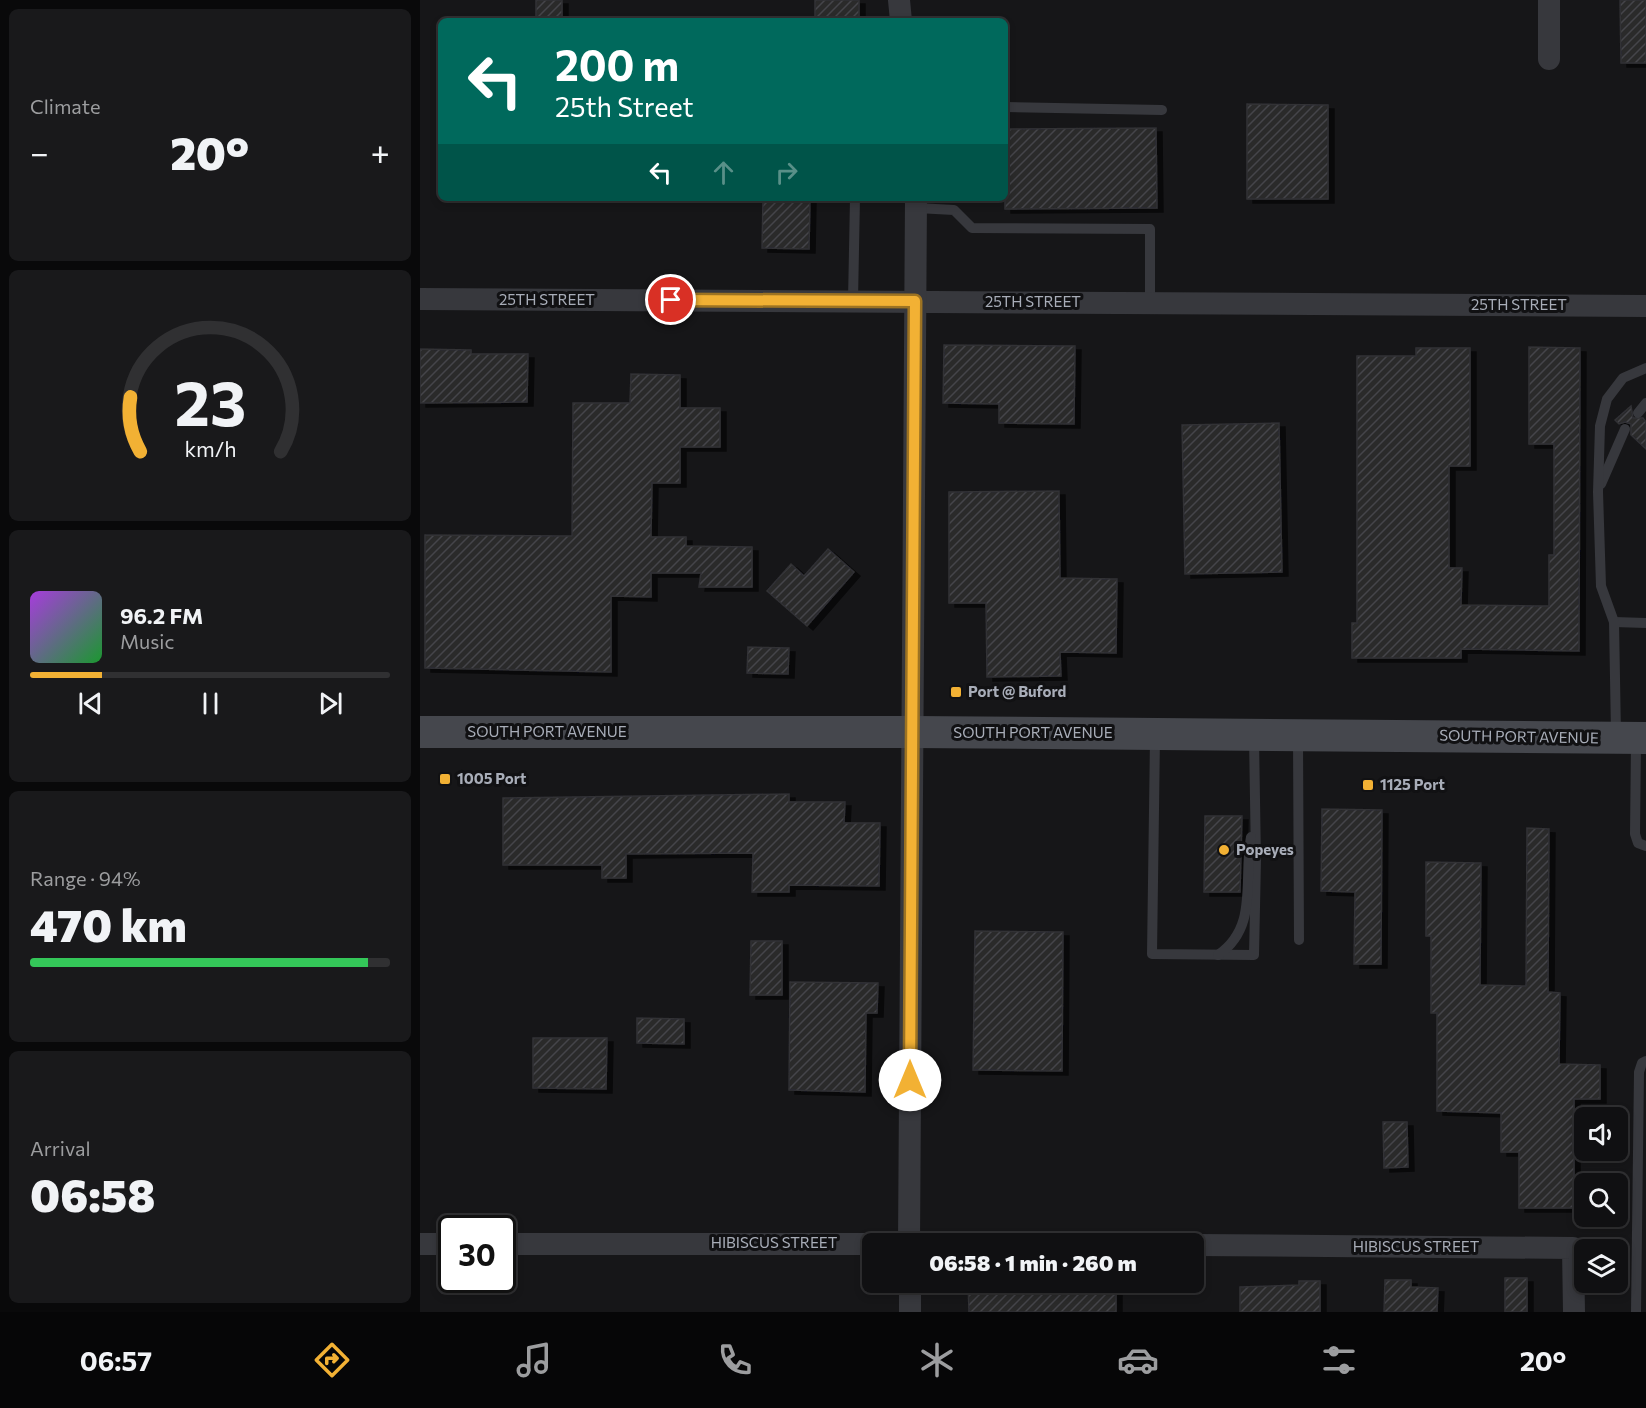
<!DOCTYPE html>
<meta charset="utf-8">
<style>
body{margin:0;font-family:Commissioner,sans-serif;background:#19191b;color:#f1f3f6;height:100vh;display:flex;flex-direction:column;font-size:22px;white-space:nowrap}
*{box-sizing:border-box;margin:0}
p{font-size:20px;color:#9c9d9f}
.icon{flex:none;width:33px;height:33px;fill:none;stroke:currentColor;stroke-width:2;stroke-linecap:round;stroke-linejoin:round}
.map{position:relative;flex:1;overflow:hidden}
.details{display:flex;flex-direction:column;gap:9px;padding:9px;background:#09090a;width:420px}
.details>*{flex:none}
.hud{position:absolute;left:18px;top:18px;width:570px;height:183px;border-radius:9px;box-shadow:0 3px 9px #0003,0 0 0 2px #303032;background:#00695c;color:#fff;overflow:hidden}
.controls{position:absolute;left:1154px;top:1107px;display:grid;gap:12px}
.controls a{display:grid;place-items:center;width:54px;height:54px;border-radius:9px;background:#101012;box-shadow:0 3px 9px #0003,0 0 0 2px #303032;font-size:30px}
.speed{position:absolute;left:18px;top:1215px;display:flex;gap:12px;font-size:30px;font-weight:700;text-align:center}
.speed>*{display:grid;place-content:center;width:78px;height:78px;border-radius:50%;background:#101012;box-shadow:0 3px 9px #0003,0 0 0 2px #303032;line-height:1}
.speed .limit{border:3px solid #111;border-radius:9px;background:#fff;color:#111}
.pin{position:absolute;display:grid;place-items:center;width:51px;height:51px;color:#fff;margin:-26px;border:3px solid #fff;border-radius:50%;box-shadow:0 2px 6px #0007}
.me{position:absolute;width:66px;margin:-33px;rotate:0deg;stroke-linejoin:round;filter:drop-shadow(0 0 4px #0008)}
.turn{display:flex;align-items:center;gap:21px;height:126px;padding:0 18px;font-size:27px}
.turn .icon{width:78px;height:78px;stroke-width:2.5}
.turn b{display:block;font-size:42px;line-height:51px}
.lanes{display:flex;align-items:center;height:57px;padding:0 18px;background:#0003;justify-content:center;gap:30px;direction:ltr}
.lanes .off{opacity:.35}
.big{font-size:45px;font-weight:800;line-height:1.1}
.details .card{flex:1;display:flex;flex-direction:column;justify-content:center;gap:9px;min-width:0;padding:0 21px;border-radius:9px;background:#19191b}
.details .dial{align-items:center;gap:0}
.dial svg{height:156px;overflow:visible;fill:none;stroke:#303032;stroke-width:7;stroke-linecap:round;text-anchor:middle}
.dial text{fill:#f1f3f6;stroke:none}
.song{display:flex;align-items:center;gap:18px}
.cover{width:72px;height:72px;border-radius:9px;background:linear-gradient(135deg,hsl(280 70% 55%),hsl(130 70% 35%))}
.played{height:6px;border-radius:3px;background:linear-gradient(90deg,#f2b134 20%,#303032 20%)}
.keys{display:flex;justify-content:space-around;direction:ltr}
.heat{display:flex;justify-content:space-between;align-items:center;font-size:33px;direction:ltr}
.charge{height:9px;border-radius:4px;background:linear-gradient(90deg,#34c759 94%,#303032 0)}
.trip{position:absolute;left:442px;top:1233px;width:342px;height:60px;border-radius:9px;background:#101012;box-shadow:0 3px 9px #0003,0 0 0 2px #303032;font-weight:800;line-height:60px;text-align:center}
.tabs{display:flex;height:96px;justify-content:space-around;align-items:center;background:#060607;color:#9c9d9f}
.tabs .icon{width:42px;height:42px}
.tabs .active{color:#f2b134}
.tabs b{font-size:27px;color:#f1f3f6}
main{display:flex;flex:1;min-height:0}
.map>svg:first-child{display:block}
.building{fill:url(#building-hatch);stroke:#303034;stroke-width:1.5;filter:url(#shadow)}
.lines{fill:none;stroke-linecap:round;stroke-linejoin:round}
.service{stroke:#37383d;stroke-width:10}
.minor{stroke:#37383d;stroke-width:22}
.secondary{stroke:#45474d;stroke-width:32}
.route-casing{stroke:#9d7322;stroke-width:15}
.route{stroke:#f2b134;stroke-width:10}
.poi-dot{fill:#f2b134;stroke:#111113;stroke-width:2}
.labels{text-anchor:middle;stroke-width:6;stroke-linejoin:round;paint-order:stroke}
.street-label{font-size:15px;fill:#a8adb8;stroke:#111113}
.poi-label{font-size:15px;font-weight:bold;fill:#a8adb8;stroke:#111113;text-anchor:start}
</style>
<main>
<section class="details">
<div class="card"><p>Climate</p>
<div class="heat"><a>−</a><b class="big">20°</b><a>+</a></div>
</div>
<div class="card dial"><svg viewBox="0 0 100 80">
<path d="M14 69A42 42 0 1 1 86 69"/>
<path d="M14 69A42 42 0 0 1 9 41" stroke="#f2b134"/>
<text x="50" y="56" font-size="32" font-weight="700">23</text>
<text x="50" y="72" font-size="11">km/h</text>
</svg></div>
<div class="card">
<div class="song"><i class="cover"></i><div><b>96.2 FM</b><p>Music</p></div></div>
<div class="played"></div>
<div class="keys"><svg class="icon" aria-label="previous" viewBox="0 0 24 24"><path d="M18 5L8 12l10 7zM5 5v14"/></svg><svg class="icon" aria-label="pause" viewBox="0 0 24 24"><path d="M8 5v14M16 5v14"/></svg><svg class="icon" aria-label="next" viewBox="0 0 24 24"><path d="M6 5l10 7-10 7zM19 5v14"/></svg></div>
</div>
<div class="card"><p>Range · 94%</p><b class="big">470 km</b><div class="charge"></div></div>
<div class="card"><p>Arrival</p><b class="big">06:58</b></div>
</section>
<div class="map">
<svg width="1226" height="1312" viewBox="0 0 1226 1312">
<defs>
<pattern id="building-hatch" width="6" height="6" patternUnits="userSpaceOnUse" patternTransform="scale(1.5)"><rect width="6" height="6" fill="#29292c"/><path d="M-1 1l2-2M0 6l6-6M5 7l2-2" fill="none" stroke="#454548"/></pattern>
<filter id="shadow"><feDropShadow dx="6" dy="4" stdDeviation="0" flood-color="#0009"/></filter>
</defs>
<rect width="100%" height="100%" fill="#161618"/>
<g class="building">
<rect x="116" y="0" width="26" height="21"/>
<rect x="395" y="0" width="44" height="21"/>
<path d="M1200,0h26v63h-25z"/>
<path d="M827,104l81,1v94h-81z"/>
<path d="M736,128l1,80 -152,1v-80z"/>
<path d="M343,198h47l-1,51 -47,-1z"/>
<path d="M524,345l131,1 -1,78 -75,-1v-19l-56,-1z"/>
<path d="M1109,347l51,1 -1,303 -118,-2v9h-109v-35h5v-267h59v-8h54v118h-21v102h13l-1,37 88,1v-51h5v-111h-25z"/>
<path d="M0,349l51,1v4h57l-1,48 -107,1z"/>
<path d="M211,374l49,1v33h40v39h-40v36h-28l-1,54h35v9l66,1v40h-53l2,-14h-50v24l-40,-1v76l-186,-4v-133l147,1 1,-133h57z"/>
<path d="M1211,406l2,12h10l3,4v27l-15,-14v-11l-6,-2 -6,2 -4,-4z"/>
<path d="M859,423l3,149 -97,2 -3,-149z"/>
<path d="M639,491l1,87 57,1 -1,74 -56,-1 1,24 -74,1 -1,-74h-37v-111z"/>
<path d="M408,549l26,23 -47,54 -40,-35 24,-27 13,12z"/>
<path d="M328,647l41,1 -1,26 -41,-1z"/>
<path d="M369,794v8h56l-1,21h36l-1,63 -90,-1v7h-37l1,-39 -127,1v24h-24v-13h-99v-67z"/>
<path d="M902,809l60,1 -1,154h-27l1,-72 -34,-1z"/>
<path d="M785,816h37l-2,76h-36z"/>
<path d="M1107,828l22,1 -1,163 12,1 -1,71 41,1v34h-26v109h-55v-56h-18v-39l-64,-2v-98h-6v-77h-5v-74l55,1 -1,122 46,1z"/>
<path d="M555,931l88,1 -1,139 -89,-1z"/>
<path d="M331,941h31v54h-32z"/>
<path d="M370,982l88,1 -1,30h-11l-1,79 -76,-2z"/>
<path d="M217,1018l47,1v25l-47,-1z"/>
<path d="M113,1038h74l-1,51 -73,-1z"/>
<path d="M963,1122h24l1,45 -24,1z"/>
<rect x="1085" y="1278" width="22" height="34"/>
<path d="M965,1280h26v7l27,1 -1,24h-53z"/>
<path d="M879,1281h21v31h-80v-25l59,-2z"/>
<path d="M548,1282l148,4v26h-147z"/>
</g>
<g class="lines">
<g class="service">
<path d="M585,107l157,3"/>
<path d="M497,208l37,2 18,18 178,1v74"/>
<path d="M433,301l2,-103"/>
<path d="M1218,413l8,-10"/>
<path d="M1181,484l24,-55"/>
<path d="M1194,622l32,1"/>
<path d="M1196,734l-2,-112 -13,-36 -3,-94 2,-66 7,-27 16,-21 23,-10"/>
<path d="M735,737l-3,217 102,1 2,-95 -2,-122"/>
<path d="M878,738l1,202"/>
<path d="M1216,741l-1,93 3,9 8,3"/>
<path d="M798,955c41,-28 25,-75 33,-118"/>
<path d="M1216,1312l3,-240 3,-9 4,-2"/>
</g>
<g class="minor">
<path d="M479,0l2,21"/>
<path d="M1129,59v-59"/>
<path d="M0,299l1226,7"/>
<path d="M0,1244h32"/>
<path d="M82,1244h544"/>
<path d="M489,1244l7,-1046"/>
<path d="M774,1245l379,3 1,64"/>
<path d="M490,1282v30"/>
</g>
<path class="secondary" d="M0,732h492l734,6"/>
</g>
<g class="lines">
<g class="route-casing">
<path id="route" d="M251,300l244,1 -5,779"/>
</g>
<use href="#route" class="route"/>
</g>
<g class="poi-dot">
<rect x="530" y="686" width="12" height="12" rx="3"/>
<rect x="19" y="773" width="12" height="12" rx="3"/>
<rect x="942" y="779" width="12" height="12" rx="3"/>
<circle cx="804" cy="850" r="6"/>
</g>
<g class="labels">
<g class="street-label">
<text x="127" y="305">25TH STREET</text>
<text x="613" y="307">25TH STREET</text>
<text x="1099" y="310">25TH STREET</text>
<text x="127" y="737">SOUTH PORT AVENUE</text>
<text x="613" y="738">SOUTH PORT AVENUE</text>
<text transform="translate(1099 737) rotate(1)" y="5">SOUTH PORT AVENUE</text>
<text x="354" y="1248">HIBISCUS STREET</text>
<text x="996" y="1252">HIBISCUS STREET</text>
</g>
<g class="poi-label">
<text x="548" y="697">Port @ Buford</text>
<text x="37" y="784">1005 Port</text>
<text x="960" y="790">1125 Port</text>
<text x="816" y="855">Popeyes</text>
</g>
</g>
</svg>
<div class="controls">
<a><svg class="icon" aria-label="sound" viewBox="0 0 24 24"><path d="M4 9h4l5-4v14l-5-4H4zM17 9q2 3 0 6"/></svg></a>
<a><svg class="icon" aria-label="search" viewBox="0 0 24 24"><circle cx="10" cy="10" r="6"/><path d="M15 15l6 6"/></svg></a>
<a><svg class="icon" aria-label="layers" viewBox="0 0 24 24"><path d="M12 4l9 5-9 5-9-5zM3 14l9 5 9-5"/></svg></a>
</div>
<div class="speed"><div class="limit">30</div></div>
<div class="pin" style="left:251px;top:300px;background:#d93025"><svg class="icon" aria-label="arrive" viewBox="0 0 24 24"><path d="M6 21V4h12l-3 4 3 4H6"/></svg></div>
<svg class="me" style="left:490px;top:1080px" viewBox="-20 -20 40 40"><circle r="19" fill="#fff"/><path d="M0-13L10 11 0 6-10 11z" fill="#f2b134"/></svg>
<div class="trip">06:58 · 1 min · 260 m</div>
<div class="hud">
<div class="turn"><svg class="icon" aria-label="left" viewBox="0 0 24 24"><path d="M17 20v-9H6M10 6l-5 5 5 5"/></svg><div><b>200 m</b>25th Street</div></div>
<div class="lanes"><svg class="icon" aria-label="left" viewBox="0 0 24 24"><path d="M17 20v-9H6M10 6l-5 5 5 5"/></svg><svg class="icon off" aria-label="ahead" viewBox="0 0 24 24"><path d="M12 20V5M6 11l6-6 6 6"/></svg><svg class="icon off" aria-label="right" viewBox="0 0 24 24"><path d="M7 20v-9h11M14 6l5 5-5 5"/></svg></div>
</div>
</div>
</main>
<nav class="tabs">
<b>06:57</b>
<svg class="icon active" aria-label="directions" viewBox="0 0 24 24"><path d="M12 3l9 9-9 9-9-9zM9 14v-3h6M13 9l2 2-2 2"/></svg>
<svg class="icon" aria-label="music" viewBox="0 0 24 24"><path d="M9 18V5l10-2v13"/><circle cx="6" cy="18" r="3"/><circle cx="16" cy="16" r="3"/></svg>
<svg class="icon" aria-label="phone" viewBox="0 0 24 24"><path d="M5 4h4l2 5-3 2q2 4 5 5l2-3 5 2v4C11 20 4 13 5 4z"/></svg>
<svg class="icon" aria-label="climate" viewBox="0 0 24 24"><path d="M12 3v18M4 7l16 10M4 17L20 7"/></svg>
<svg class="icon" aria-label="car" viewBox="0 0 24 24"><path d="M5 17H2v-5l4-1 3-4h7l3 4 3 1v5h-3M9 17h6M6 11h13"/><circle cx="7" cy="17" r="2"/><circle cx="17" cy="17" r="2"/></svg>
<svg class="icon" aria-label="filters" viewBox="0 0 24 24"><path d="M4 7h16M4 17h16"/><circle cx="9" cy="7" r="2"/><circle cx="15" cy="17" r="2"/></svg>
<b>20°</b>
</nav>
